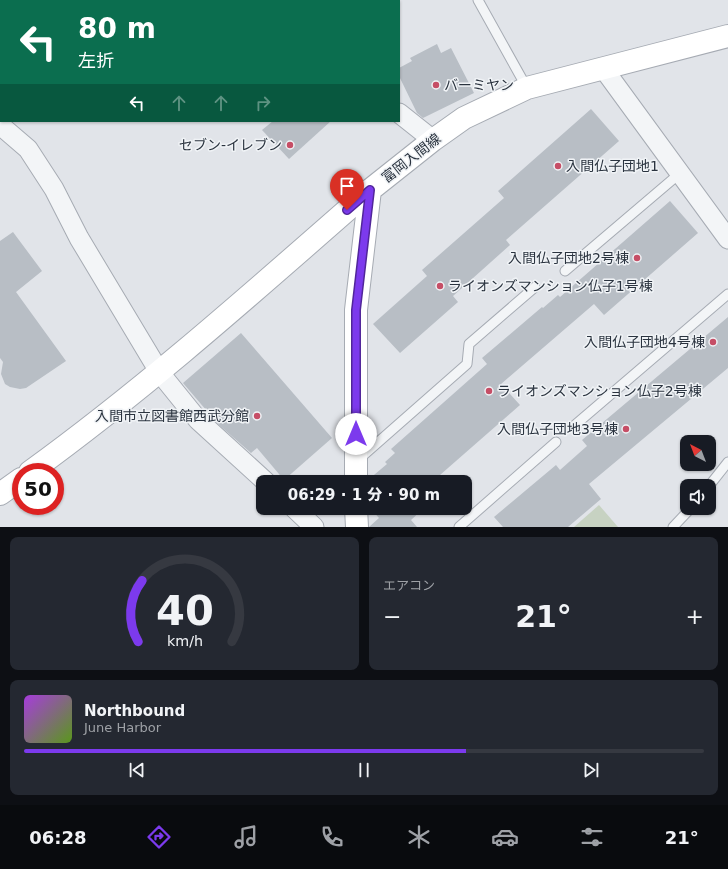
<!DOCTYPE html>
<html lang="ja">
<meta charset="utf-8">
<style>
body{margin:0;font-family:"DejaVu Sans","Noto Sans JP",sans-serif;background:#242831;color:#f1f3f6;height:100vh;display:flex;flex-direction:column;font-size:15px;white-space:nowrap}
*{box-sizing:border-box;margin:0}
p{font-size:13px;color:#9ea1a6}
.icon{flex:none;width:22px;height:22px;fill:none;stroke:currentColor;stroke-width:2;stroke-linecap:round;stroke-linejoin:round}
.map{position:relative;height:527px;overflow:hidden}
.sheet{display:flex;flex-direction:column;gap:10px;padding:10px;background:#0d0f14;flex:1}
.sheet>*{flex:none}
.hud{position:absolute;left:0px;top:0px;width:400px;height:122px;box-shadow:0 1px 3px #0004;background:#0b6e4f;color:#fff;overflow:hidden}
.needle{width:26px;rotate:318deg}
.buttons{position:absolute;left:680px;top:435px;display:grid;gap:8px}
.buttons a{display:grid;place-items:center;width:36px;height:36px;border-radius:8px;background:#171b24;box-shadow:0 1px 3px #0004;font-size:20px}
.speed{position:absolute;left:12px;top:463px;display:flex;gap:8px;font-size:20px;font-weight:700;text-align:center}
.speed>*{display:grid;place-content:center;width:52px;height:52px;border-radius:50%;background:#171b24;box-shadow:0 1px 3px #0004;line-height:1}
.speed .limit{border:6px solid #d22;background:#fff;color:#111}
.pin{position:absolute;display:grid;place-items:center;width:34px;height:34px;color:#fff;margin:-41px -17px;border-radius:50% 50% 50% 0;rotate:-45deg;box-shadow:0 0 4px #0007}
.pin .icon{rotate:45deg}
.me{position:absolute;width:44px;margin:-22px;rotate:0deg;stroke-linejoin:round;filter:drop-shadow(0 0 3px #0008)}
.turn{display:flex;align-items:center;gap:14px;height:84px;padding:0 12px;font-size:18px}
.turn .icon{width:52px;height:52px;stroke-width:2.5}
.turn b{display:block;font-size:28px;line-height:34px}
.lanes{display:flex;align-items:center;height:38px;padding:0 12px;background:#0003;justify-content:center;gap:20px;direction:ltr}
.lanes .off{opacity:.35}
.big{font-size:30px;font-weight:800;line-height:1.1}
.sheet .card{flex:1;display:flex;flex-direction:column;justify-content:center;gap:6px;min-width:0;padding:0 14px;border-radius:8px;background:#242831}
.sheet .dial{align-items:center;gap:0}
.dial svg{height:104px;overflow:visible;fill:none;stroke:#363941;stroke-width:7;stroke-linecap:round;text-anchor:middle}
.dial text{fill:#f1f3f6;stroke:none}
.song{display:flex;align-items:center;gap:12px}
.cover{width:48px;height:48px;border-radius:6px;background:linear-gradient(135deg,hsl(280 70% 55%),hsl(90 70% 35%))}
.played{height:4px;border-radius:2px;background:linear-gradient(90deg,#7c3aed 65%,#363941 65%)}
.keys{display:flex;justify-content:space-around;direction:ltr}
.heat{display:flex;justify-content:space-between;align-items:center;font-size:22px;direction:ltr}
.sheet .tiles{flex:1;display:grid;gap:10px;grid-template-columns:1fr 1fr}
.card:last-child{grid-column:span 2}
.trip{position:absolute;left:256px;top:475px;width:216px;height:40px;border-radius:8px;background:#171b24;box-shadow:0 1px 3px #0004;font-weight:800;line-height:40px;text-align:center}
.dock{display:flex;height:64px;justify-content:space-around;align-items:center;background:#090b0e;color:#9ea1a6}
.dock .icon{width:28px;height:28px}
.dock .current{color:#7c3aed}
.dock b{font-size:18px;color:#f1f3f6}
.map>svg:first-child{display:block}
.green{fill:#c7d2c2}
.building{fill:#b8bec5}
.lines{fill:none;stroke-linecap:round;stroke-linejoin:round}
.lane-casing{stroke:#a6abb3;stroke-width:11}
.street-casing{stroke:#a6abb3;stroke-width:21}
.secondary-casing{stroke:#a6abb3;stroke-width:24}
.lane{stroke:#f3f5f7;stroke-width:9}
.street{stroke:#f3f5f7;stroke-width:19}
.secondary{stroke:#fff;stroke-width:22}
.route-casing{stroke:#51269a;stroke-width:10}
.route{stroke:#7c3aed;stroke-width:7}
.poi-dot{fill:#c64e66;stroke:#f0f3f6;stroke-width:1.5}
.labels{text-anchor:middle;stroke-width:3;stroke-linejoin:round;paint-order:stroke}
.poi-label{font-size:14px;fill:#2a333f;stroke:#f0f3f6;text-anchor:end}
.street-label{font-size:14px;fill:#2a333f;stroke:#f0f3f6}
</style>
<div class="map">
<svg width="728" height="527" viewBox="0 0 728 527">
<rect width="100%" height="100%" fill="#e1e4e9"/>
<path class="green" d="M599,505l19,22h-44z"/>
<g class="building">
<path d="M437,44l4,9 10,-5 23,45 -51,25 -6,-5 -18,-37v-8l13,-7 -2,-3z"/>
<path d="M591,109l28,32 -113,99 4,5 -57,51 5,6 -58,51 -27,-29 54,-48 -5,-6 82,-72 -6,-7z"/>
<path d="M273,121h58l-42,38 -27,-29z"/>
<path d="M670,201l28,32 -94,82 -10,-11 -93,80 19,21 -88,77h-64v-2l19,-16 -2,-2 10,-9 -4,-4 96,-85 -5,-6 60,-51 1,1 15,-13 2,2z"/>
<path d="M13,232l29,39 -26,21 50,69 -40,27 -6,1 -10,-2 -5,-3 -4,-10 2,-12 -3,-4v-117z"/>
<path d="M728,317v51l-139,116 12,15 -33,28h-65l-9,-10 62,-52 4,5 27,-24 -5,-6z"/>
<path d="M241,333l91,105 -48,42 -27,-32 -6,5 -33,-29 -35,-41z"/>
<path d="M370,508h54l-13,12 6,7h-48l10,-9z"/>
</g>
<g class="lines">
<g class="lane-casing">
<g id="lane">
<path d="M33,0l1,1"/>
<path d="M478,0l49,88"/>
<path d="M565,271l114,-97"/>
<path d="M575,425l153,-131"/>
<path d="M359,459l108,-95 2,-20 66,-57"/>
<path d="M709,486l19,-24"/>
<path d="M459,527l97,-85"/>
<path d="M673,527l18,-19"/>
</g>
</g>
<g class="street-casing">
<g id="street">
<path d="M240,0l1,1"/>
<path d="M142,1l1,-1"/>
<path d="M603,68l125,171"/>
<path d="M399,113l34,27"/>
<path d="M0,125l28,24 26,40 25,49 81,135 38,47 68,62"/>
<path d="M294,508l20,19"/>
</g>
</g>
<g class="secondary-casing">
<g id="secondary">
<path d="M30,472c120,-87 229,-185 340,-282"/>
<path d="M356,482v-172l14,-120 63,-50 31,-22 63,-30 201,-52"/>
<path d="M0,494l21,-15"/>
<path d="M356,508l1,19"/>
</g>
</g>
<use href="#lane" class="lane"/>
<use href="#street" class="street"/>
<use href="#secondary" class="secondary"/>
</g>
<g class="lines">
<g class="route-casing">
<path id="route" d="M347,210l23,-20 -14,120v124"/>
</g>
<use href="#route" class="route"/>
</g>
<g class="poi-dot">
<circle cx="436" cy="85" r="4"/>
<circle cx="290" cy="145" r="4"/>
<circle cx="558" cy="166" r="4"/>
<circle cx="637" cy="258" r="4"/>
<circle cx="440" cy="286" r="4"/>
<circle cx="713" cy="342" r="4"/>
<circle cx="489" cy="391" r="4"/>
<circle cx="257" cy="416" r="4"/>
<circle cx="626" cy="429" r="4"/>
</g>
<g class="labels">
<g class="poi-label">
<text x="444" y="90" text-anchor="start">バーミヤン</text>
<text x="282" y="150">セブン-イレブン</text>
<text x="566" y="171" text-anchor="start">入間仏子団地1</text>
<text x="629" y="263">入間仏子団地2号棟</text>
<text x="448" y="291" text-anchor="start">ライオンズマンション仏子1号棟</text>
<text x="705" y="347">入間仏子団地4号棟</text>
<text x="497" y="396" text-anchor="start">ライオンズマンション仏子2号棟</text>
<text x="249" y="421">入間市立図書館西武分館</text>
<text x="618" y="434">入間仏子団地3号棟</text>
</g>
<g class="street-label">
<text transform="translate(411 158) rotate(-38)" y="5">富岡入間線</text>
</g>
</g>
</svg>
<div class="buttons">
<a><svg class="needle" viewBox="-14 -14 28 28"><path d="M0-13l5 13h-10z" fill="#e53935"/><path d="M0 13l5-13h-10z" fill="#9ea1a6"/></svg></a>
<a><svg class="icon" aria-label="sound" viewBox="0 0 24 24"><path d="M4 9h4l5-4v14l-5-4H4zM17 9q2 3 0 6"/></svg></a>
</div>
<div class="speed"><div class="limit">50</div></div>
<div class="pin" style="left:347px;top:210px;background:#d93025"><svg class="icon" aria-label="arrive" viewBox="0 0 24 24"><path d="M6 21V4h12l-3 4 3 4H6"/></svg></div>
<svg class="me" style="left:356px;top:434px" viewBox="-20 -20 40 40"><circle r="19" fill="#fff"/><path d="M0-13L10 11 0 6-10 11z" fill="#7c3aed"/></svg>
<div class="trip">06:29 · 1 分 · 90 m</div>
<div class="hud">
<div class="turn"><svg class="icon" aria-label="left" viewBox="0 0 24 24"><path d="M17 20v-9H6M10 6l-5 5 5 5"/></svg><div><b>80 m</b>左折</div></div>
<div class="lanes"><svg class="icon" aria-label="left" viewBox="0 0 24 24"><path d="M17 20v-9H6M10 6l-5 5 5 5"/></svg><svg class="icon off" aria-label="ahead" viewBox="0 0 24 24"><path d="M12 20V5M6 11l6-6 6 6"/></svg><svg class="icon off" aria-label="ahead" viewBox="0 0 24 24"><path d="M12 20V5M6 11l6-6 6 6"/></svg><svg class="icon off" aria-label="right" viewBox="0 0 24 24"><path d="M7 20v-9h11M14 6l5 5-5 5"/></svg></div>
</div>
</div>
<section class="sheet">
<div class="tiles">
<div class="card dial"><svg viewBox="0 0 100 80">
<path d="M14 69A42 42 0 1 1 86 69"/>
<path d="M14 69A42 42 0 0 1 17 22" stroke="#7c3aed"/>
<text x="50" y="56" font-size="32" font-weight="700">40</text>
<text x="50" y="72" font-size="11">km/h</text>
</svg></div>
<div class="card"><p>エアコン</p>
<div class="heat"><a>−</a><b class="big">21°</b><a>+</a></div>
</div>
<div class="card">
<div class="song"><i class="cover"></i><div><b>Northbound</b><p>June Harbor</p></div></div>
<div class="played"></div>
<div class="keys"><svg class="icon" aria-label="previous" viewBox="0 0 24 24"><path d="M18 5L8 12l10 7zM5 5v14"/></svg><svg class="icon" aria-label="pause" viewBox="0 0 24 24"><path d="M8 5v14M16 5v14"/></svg><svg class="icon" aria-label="next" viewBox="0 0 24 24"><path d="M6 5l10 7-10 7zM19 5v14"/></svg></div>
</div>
</div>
</section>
<nav class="dock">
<b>06:28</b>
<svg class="icon current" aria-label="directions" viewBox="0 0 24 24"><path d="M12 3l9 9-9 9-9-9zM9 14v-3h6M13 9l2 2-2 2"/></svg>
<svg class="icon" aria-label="music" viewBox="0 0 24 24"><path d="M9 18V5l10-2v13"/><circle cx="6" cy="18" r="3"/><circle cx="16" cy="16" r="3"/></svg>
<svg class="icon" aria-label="phone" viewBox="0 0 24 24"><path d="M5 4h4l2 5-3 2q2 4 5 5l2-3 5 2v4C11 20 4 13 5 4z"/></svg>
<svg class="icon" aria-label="climate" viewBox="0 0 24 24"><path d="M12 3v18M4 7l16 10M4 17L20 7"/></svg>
<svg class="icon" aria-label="car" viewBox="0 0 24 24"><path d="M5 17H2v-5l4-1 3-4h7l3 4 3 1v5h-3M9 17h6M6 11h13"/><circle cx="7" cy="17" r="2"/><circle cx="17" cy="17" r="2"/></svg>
<svg class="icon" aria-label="filters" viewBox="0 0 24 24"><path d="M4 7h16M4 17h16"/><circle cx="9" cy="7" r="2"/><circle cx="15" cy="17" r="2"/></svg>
<b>21°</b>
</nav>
